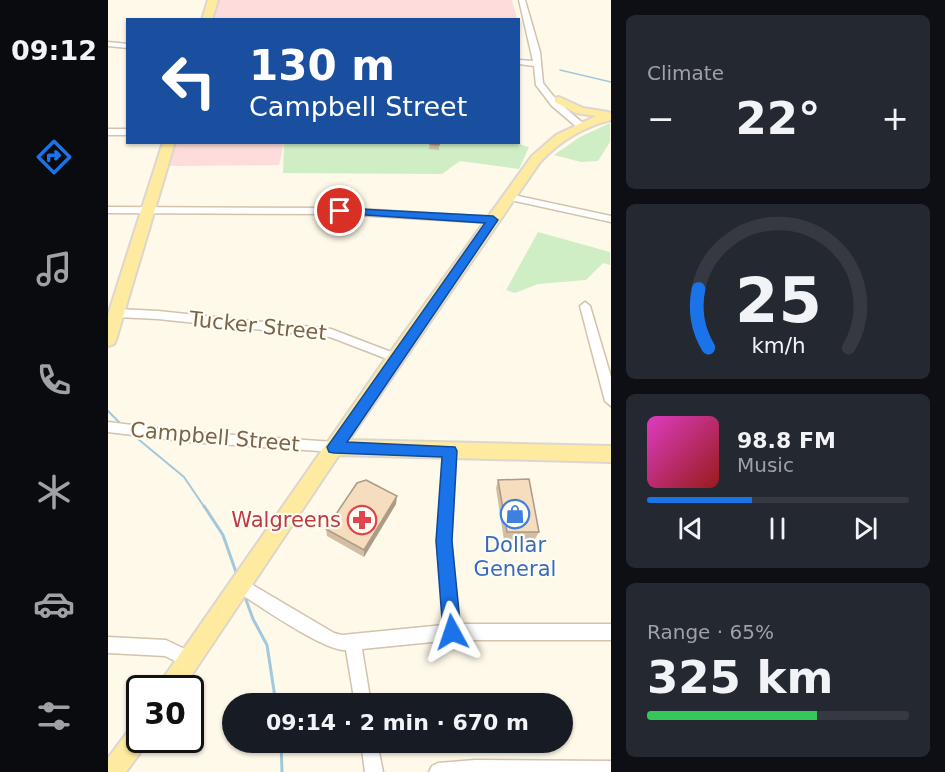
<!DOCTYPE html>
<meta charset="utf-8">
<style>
body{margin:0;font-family:"DejaVu Sans",sans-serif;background:#242831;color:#f1f3f6;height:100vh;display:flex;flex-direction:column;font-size:22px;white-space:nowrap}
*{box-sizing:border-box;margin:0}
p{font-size:20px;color:#9ea1a6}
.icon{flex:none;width:33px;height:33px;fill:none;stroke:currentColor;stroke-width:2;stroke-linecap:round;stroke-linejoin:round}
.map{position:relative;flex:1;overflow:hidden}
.sheet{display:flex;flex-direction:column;gap:15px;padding:15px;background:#0d0f14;width:334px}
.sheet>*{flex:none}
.banner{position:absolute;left:18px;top:18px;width:394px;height:126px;border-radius:0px;box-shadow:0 2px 4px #0004;background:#1a4fa0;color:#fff;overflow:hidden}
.speed{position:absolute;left:18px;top:675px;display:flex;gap:12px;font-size:30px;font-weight:700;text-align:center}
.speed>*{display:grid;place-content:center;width:78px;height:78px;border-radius:50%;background:#171b24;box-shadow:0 2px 4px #0004;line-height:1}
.speed .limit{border:3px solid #111;border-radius:9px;background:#fff;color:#111}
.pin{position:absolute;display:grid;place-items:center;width:51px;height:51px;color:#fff;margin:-26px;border:3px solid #fff;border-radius:50%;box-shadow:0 2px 6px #0007}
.me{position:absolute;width:66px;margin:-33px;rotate:355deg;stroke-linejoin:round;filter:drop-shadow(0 0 4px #0008)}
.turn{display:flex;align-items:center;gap:21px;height:126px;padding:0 24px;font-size:27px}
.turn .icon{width:78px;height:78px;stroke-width:2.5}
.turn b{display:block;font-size:42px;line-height:51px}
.big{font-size:45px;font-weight:700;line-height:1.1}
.sheet .widget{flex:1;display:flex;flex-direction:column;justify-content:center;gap:9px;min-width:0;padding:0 21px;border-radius:9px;background:#242831}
.sheet .dial{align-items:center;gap:0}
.dial svg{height:156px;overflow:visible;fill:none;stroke:#363941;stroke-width:7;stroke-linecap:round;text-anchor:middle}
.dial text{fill:#f1f3f6;stroke:none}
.song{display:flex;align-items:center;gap:18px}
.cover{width:72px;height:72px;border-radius:9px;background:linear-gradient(135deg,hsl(310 70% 55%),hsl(0 70% 35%))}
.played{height:6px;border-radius:3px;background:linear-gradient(90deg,#1a73e8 40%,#363941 40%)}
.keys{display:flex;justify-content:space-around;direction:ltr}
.heat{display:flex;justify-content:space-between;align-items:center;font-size:33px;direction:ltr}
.charge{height:9px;border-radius:4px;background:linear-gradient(90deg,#34c759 65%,#363941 0)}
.trip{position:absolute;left:114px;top:693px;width:351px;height:60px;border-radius:30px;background:#171b24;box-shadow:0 2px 4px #0004;font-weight:700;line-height:60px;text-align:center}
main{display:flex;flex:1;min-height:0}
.tabs{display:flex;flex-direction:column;width:108px;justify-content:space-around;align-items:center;background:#090b0e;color:#9ea1a6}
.tabs .icon{width:42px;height:42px}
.tabs .active{color:#1a73e8}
.tabs b{font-size:27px;color:#f1f3f6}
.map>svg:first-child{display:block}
.medical{fill:#fddcdb}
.green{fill:#cfeec5}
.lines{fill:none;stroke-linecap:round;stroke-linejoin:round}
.stream-far2{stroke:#a0c9dd;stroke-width:1.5}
.stream-far1{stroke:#a0c9dd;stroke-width:2}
.stream{stroke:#a0c9dd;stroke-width:3}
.minor-casing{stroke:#d2c3ac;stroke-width:3}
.major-casing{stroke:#ddd6d0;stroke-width:4}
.minor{fill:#fff;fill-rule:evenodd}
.major{fill:#ffeb9f;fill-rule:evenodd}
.wall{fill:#d4bea3}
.shaded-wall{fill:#ac9b85}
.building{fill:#f6ddbe;stroke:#ac9b85;stroke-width:1.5}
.route{fill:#1a73e8;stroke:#114b97;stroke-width:1.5}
.labels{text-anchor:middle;stroke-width:4.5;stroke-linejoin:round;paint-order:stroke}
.street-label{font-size:21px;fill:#7b6349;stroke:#fffcf1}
.health-label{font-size:21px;fill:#be3a42;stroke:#fffcf1;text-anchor:end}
.shop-label{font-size:21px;fill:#366cbe;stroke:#fffcf1}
</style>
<main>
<nav class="tabs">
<b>09:12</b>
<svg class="icon active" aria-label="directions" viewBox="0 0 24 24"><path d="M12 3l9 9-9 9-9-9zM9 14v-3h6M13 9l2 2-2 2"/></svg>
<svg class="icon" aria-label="music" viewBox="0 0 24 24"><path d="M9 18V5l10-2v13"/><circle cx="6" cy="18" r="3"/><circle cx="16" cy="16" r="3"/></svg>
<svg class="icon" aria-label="phone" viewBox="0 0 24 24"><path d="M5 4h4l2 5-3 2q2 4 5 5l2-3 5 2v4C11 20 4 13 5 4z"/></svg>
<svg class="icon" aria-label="climate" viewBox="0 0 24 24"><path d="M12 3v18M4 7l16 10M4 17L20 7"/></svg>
<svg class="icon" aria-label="car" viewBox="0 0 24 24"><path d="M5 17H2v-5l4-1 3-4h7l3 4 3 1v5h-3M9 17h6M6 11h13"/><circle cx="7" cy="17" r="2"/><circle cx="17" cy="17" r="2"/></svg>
<svg class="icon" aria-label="filters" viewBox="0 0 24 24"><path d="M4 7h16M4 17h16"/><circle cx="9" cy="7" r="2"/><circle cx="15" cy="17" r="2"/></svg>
</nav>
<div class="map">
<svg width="503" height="772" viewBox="0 0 503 772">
<rect width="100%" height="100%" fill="#fef9e9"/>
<g class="medical">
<path d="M110,0h294l5,19h-305z"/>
<path d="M68,143h176h-68l-5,22 -109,1z"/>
</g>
<g class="green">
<path d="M502,123v19l-12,19 -17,1 -27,-7 26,-18z"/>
<path d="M403,142l18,5 -10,22 -59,-8 -18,13 -159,-1 1,-30z"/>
<path d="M430,232l72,20v13l-7,-2 -17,17 -48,4 -23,9 -9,-3z"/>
</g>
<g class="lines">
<path class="stream-far2" d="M452,70l51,12"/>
<g class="stream-far1">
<path d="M0,411l13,13"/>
<path d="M24,434l52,43 21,31"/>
</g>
<g class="stream">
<path d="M96,506l19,29 14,40"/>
<path d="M137,597l8,22 14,26 9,59"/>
<path d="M173,742l1,30"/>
</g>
<g class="minor-casing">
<g id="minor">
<path d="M411,0h6l15,52 3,31 15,19 26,22v4h-6l-26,-22 -16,-21 -2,-19 -15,-2v-4l14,1z"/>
<path d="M0,42l20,2v4l-20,-2z"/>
<rect x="0" y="129" width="20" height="6"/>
<path d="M401,194l102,22v6l-105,-23v-4z"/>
<path d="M0,207l232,1 153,9 5,3 -5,3 -153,-9 -232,-1z"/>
<path d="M477,302l5,4 21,71v29l-6,-5 -25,-95z"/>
<path d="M9,309l41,2 173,18 68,26 2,3 -6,4 -65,-25 -172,-18 -41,-2 -6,-4z"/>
<path d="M0,422l81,10 145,10 5,1 1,4 -1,4 -5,1 -145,-10 -81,-10z"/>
<path d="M342,446l5,1 1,4 -5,90 8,83h152v16h-159l-90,9 9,55h-16l-9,-54c-21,2 -89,-46 -110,-59l-2,-5 2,-5 5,-2 5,2 88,52 8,2 102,-10 -7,-84 7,-90 1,-4z"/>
<path d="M0,637l58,3 29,14 2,6 -2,6 -6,2 -24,-12 -57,-3z"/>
<path d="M253,742h16l6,30h-18z"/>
<path d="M367,760l136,1v11h-182l3,-6 6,-3z"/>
</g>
</g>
<g class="major-casing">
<g id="major">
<path d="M100,0h10l-6,20h-10z"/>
<path d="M451,97l24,11 25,4 3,1v7c-28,7 -51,21 -71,42l-191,278 262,6v16l-272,-7 -156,233h-24l3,-8 227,-326 143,-198 24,-21 40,-19 -20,-3 -21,-11v-4z"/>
<path d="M55,142h12l-59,198 -2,4 -6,2v-31z"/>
<path d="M32,723v17h9l-1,2 -22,30h-18v-14l24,-32z"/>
</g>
</g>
<use href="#minor" class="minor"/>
<use href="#major" class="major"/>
</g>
<g class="wall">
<path d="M331,142v8l-10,-1 1,-5z"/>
<path d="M390,480l41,52 -4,7 -31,1 -8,-52z"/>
<path d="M288,504l-32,53 -37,-21 -1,-7z"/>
</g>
<path class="shaded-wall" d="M289,496l-1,8 -32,53v-7z"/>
<g class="building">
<path d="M322,142h9v3l-9,-1z"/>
<path d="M421,479l10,53h-32l-9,-52z"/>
<path d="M258,480l31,16 -33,54 -38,-21 31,-46z"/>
</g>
<path class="route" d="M232,208l153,8 5,4 -151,222 108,5 2,4 -5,90 9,91 -3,6 -6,2 -6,-2 -3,-6 -7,-91 6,-84 -108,-4 -5,-1 -2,-5 158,-224 -149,-10v-4z"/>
<defs>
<g id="shop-ring" transform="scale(1.5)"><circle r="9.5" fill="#fffcf1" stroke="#3f7fe0" stroke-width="1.5"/><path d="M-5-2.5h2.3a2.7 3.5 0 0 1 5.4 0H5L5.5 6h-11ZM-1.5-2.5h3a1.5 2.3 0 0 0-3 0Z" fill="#3f7fe0"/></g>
<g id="pharmacy-ring" transform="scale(1.5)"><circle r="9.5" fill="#fffcf1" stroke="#e0444e" stroke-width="1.5"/><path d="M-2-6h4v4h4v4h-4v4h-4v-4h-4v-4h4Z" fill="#e0444e"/></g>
</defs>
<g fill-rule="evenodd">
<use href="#shop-ring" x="407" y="514"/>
<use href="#pharmacy-ring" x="254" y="520"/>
</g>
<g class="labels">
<g class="street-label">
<text transform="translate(150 326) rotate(6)" y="7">Tucker Street</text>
<text transform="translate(107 437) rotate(5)" y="7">Campbell Street</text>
</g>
<g class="health-label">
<text x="233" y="527">Walgreens</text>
</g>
<g class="shop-label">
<text x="407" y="552">Dollar<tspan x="407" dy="24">General</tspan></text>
</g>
</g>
</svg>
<div class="speed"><div class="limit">30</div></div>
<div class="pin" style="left:232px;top:211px;background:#d93025"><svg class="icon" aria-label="arrive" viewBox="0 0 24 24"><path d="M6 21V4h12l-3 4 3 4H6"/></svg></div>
<svg class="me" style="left:344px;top:632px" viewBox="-20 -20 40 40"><path d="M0-17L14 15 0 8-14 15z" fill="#1a73e8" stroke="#fff" stroke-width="4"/></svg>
<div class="trip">09:14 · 2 min · 670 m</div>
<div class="banner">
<div class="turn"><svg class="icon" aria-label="left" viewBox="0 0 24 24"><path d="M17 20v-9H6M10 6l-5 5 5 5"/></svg><div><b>130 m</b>Campbell Street</div></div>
</div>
</div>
<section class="sheet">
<div class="widget"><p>Climate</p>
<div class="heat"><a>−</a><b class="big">22°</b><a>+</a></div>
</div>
<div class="widget dial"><svg viewBox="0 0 100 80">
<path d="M14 69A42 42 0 1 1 86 69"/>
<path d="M14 69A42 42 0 0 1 9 39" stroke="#1a73e8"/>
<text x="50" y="56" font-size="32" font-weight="700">25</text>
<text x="50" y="72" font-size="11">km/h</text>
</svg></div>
<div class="widget">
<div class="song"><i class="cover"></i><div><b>98.8 FM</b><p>Music</p></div></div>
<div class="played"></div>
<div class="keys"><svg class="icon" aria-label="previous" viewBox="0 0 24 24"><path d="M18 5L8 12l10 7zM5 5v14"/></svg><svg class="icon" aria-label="pause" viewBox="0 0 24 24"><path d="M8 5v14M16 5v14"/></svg><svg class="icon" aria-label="next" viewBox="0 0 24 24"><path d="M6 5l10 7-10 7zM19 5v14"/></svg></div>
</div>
<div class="widget"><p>Range · 65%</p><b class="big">325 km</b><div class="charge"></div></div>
</section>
</main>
